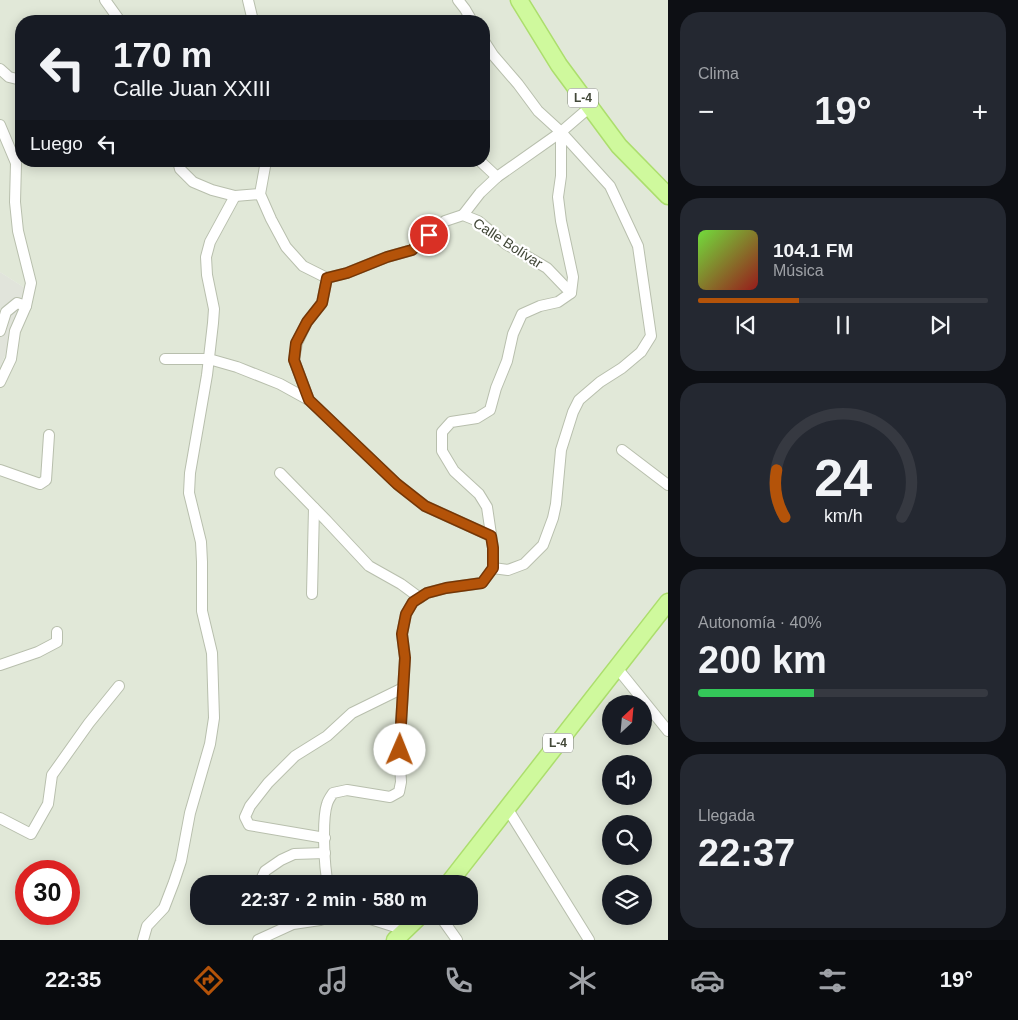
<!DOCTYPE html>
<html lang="es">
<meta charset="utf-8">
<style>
body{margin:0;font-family:Arial,sans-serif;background:#242831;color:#f1f3f6;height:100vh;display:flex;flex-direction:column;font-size:19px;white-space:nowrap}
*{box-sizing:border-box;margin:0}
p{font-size:16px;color:#9ea1a6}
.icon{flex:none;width:28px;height:28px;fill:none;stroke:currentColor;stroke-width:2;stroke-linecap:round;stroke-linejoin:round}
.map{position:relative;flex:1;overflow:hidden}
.drawer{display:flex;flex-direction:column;gap:12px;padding:12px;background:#0d0f14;width:350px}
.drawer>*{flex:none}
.guide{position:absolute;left:15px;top:15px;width:475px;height:152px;border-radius:20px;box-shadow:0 2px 12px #0003;background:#171b24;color:#f1f3f6;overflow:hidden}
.needle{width:32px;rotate:26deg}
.controls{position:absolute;left:602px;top:695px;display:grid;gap:10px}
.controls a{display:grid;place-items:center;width:50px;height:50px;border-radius:50%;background:#171b24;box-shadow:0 2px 12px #0003;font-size:25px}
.speed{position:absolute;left:15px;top:860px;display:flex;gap:10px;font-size:25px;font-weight:700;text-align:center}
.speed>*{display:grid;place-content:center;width:65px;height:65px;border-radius:50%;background:#171b24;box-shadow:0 2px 12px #0003;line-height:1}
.speed .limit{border:8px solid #d22;background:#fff;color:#111}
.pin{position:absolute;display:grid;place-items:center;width:42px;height:42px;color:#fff;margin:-21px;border:2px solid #fff;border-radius:50%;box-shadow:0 1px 5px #0007}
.me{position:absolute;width:55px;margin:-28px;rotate:1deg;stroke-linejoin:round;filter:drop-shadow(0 0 4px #0008)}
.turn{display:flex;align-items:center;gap:18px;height:105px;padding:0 15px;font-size:22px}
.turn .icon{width:65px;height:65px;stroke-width:2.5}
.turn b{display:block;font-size:35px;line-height:42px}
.then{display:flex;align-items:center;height:48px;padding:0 15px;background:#0003;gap:10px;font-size:19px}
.big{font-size:38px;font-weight:700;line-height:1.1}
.drawer .card{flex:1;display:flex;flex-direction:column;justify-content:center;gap:8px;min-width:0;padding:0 18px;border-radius:20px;background:#242831}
.drawer .dial{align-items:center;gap:0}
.dial svg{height:130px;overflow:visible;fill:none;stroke:#363941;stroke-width:7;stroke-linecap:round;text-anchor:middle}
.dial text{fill:#f1f3f6;stroke:none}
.song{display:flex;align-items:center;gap:15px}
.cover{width:60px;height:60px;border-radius:8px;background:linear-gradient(135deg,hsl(100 70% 55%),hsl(0 70% 35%))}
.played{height:5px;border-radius:2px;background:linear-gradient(90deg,#b45309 35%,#363941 35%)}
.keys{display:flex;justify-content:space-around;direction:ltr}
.heat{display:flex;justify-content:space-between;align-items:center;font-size:28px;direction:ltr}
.charge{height:8px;border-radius:4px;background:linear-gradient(90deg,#34c759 40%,#363941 0)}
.trip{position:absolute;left:190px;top:875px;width:288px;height:50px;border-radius:20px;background:#171b24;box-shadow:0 2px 12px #0003;font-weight:700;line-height:50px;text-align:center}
.dock{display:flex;height:80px;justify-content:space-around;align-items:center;background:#090b0e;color:#9ea1a6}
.dock .icon{width:35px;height:35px}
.dock .on{color:#b45309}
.dock b{font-size:22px;color:#f1f3f6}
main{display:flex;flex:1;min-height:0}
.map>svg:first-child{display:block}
.residential{fill:#e1e8d8;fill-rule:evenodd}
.industrial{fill:#e1e4db}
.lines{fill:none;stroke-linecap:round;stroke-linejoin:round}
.street-casing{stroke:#b8bfad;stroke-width:12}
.primary-casing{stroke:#acde6d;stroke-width:19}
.street{stroke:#fff;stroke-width:10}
.primary{stroke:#cff99d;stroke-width:16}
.route-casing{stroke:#753606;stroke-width:12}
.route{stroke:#b45309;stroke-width:9}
.labels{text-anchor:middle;stroke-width:4.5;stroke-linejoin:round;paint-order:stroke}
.shield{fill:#fff;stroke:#7b7f74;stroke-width:1}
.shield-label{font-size:12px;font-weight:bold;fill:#424838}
.street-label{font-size:14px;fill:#424838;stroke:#fff}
</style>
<main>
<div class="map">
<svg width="668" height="940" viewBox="0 0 668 940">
<rect width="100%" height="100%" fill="#eff4ea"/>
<path class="residential" d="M0,0h668v940h-668v-572l5,-12 20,-68 -25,-16zM21,21h463v140h-463zM611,704h33v32h-33zM611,764h33v32h-33zM611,824h33v32h-33zM26,871h43v43h-43zM199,884h270v32h-270zM611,884h33v32h-33z"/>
<path class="industrial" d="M0,272l25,16 -20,68 -5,12z"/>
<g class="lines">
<g class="street-casing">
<g id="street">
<path d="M105,0l15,21"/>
<path d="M248,0l5,21"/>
<path d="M458,0l7,9 7,12"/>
<path d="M0,69l9,8 12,3"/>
<path d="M0,125l16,38 -1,39 3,29 13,52 -5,23 -11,25 -4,28 -11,23"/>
<path d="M178,161l2,8 13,13 19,8 23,6 25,-2"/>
<path d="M266,161l-6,33 11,25 15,28 17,19 24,12 20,-5 40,-16 25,-7 33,-29 18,-6 15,6 28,23 41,24 24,25"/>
<path d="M480,161l17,16"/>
<path d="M463,215l17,-22 17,-16 64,-45"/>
<path d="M0,331l6,-19 11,-9 9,3"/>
<path d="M165,359h44l28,8 43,17 29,16 88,84 28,22 66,30"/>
<path d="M309,400l-15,-40 3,-17 10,-21 15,-19 5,-25"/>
<path d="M622,450l46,35"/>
<path d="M0,470l40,14 6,-4 3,-45"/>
<path d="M280,473l46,47 43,46 32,18 19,14"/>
<path d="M493,568l15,2 16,-6 19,-19 10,-27 3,-14 5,-54 12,-38 6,-12 21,-18 22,-14 19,-16 10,-16 -13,-90 -28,-60 -49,-54 29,-25"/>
<path d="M312,594l2,-86"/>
<path d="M0,665l38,-13 19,-10v-10"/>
<path d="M617,668l51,63"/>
<path d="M507,808l82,132"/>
<path d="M0,818l31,16 17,-30 4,-29 37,-52 30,-37"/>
<path d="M325,838l-76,-13 -4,-8 5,-11 18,-23 27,-27 32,-20 25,-23 51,-25"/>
<path d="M259,884l6,-13 16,-11 13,-6 31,-1"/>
<path d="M328,884c-4,-17 -6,-65 -1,-80 1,-4 4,-8 6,-11l14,-3 43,7 9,-5 2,-10 -1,-18 1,-41 4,-65 -3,-24 4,-20 7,-12 14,-9 19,-5 36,-5 11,-15v-20l-6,-41 -8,-13 -25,-23 -12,-20v-19l9,-10 26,-4 13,-8 6,-22 11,-27 6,-27 9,-20 18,-8 18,-4 13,-9 2,-16 -12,-56 -3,-24 3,-21v-44l-23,-21 -20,-27 -25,-29 -9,-14"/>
<path d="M361,916l44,14"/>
<path d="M440,916l17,24"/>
<path d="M143,940l4,-14 17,-18 10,-26 7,-21 9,-48 20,-69 4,-26 -2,-65 -10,-42v-49l-1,-20 -12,-49 1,-20 17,-98 6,-52 1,-14 -7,-34 -1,-18 4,-15 25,-46"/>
<path d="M258,940l35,-16 27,-4 12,-4"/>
</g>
</g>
<g class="primary-casing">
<g id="primary">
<path d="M519,0l40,65 60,81 49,50"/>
<path d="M448,884l220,-282"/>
<path d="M395,940l25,-24"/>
</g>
</g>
<use href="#street" class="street"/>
<use href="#primary" class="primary"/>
</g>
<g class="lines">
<g class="route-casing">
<path id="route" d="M400,750l1,-26 4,-66 -3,-24 4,-20 7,-12 14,-9 19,-5 36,-5 11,-15v-20l-2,-12 -66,-30 -28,-22 -88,-84 -15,-40 2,-17 11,-21 15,-19 5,-25 20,-5 40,-16 25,-7 17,-15"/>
</g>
<use href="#route" class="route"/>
</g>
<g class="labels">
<g class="shield">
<rect x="568" y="88.5" width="30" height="19" rx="4"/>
<rect x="543" y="733.5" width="30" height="19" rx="4"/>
</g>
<g class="shield-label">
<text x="583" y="102">L-4</text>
<text x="558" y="747">L-4</text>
</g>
<g class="street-label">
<text transform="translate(508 243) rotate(33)" y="5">Calle Bolívar</text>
</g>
</g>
</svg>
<div class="controls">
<a><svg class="needle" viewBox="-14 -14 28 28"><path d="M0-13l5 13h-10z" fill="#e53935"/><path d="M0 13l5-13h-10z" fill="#9ea1a6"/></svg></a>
<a><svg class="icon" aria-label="sound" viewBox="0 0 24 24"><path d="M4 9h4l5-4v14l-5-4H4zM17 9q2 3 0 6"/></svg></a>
<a><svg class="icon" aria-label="search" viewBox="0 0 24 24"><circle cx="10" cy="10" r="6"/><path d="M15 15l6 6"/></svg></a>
<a><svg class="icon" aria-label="layers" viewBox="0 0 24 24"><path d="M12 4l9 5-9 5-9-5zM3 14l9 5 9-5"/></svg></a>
</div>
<div class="speed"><div class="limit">30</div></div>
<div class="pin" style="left:429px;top:235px;background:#d93025"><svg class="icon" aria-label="arrive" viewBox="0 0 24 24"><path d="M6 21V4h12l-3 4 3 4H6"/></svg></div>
<svg class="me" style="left:400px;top:750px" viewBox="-20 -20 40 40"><circle r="19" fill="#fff"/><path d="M0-13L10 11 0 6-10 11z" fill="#b45309"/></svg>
<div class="trip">22:37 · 2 min · 580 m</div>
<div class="guide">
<div class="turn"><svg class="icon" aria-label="left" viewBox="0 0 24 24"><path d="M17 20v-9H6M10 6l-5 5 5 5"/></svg><div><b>170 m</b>Calle Juan XXIII</div></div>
<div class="then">Luego<svg class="icon" aria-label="left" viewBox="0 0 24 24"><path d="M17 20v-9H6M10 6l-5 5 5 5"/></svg></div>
</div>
</div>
<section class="drawer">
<div class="card"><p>Clima</p>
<div class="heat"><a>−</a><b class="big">19°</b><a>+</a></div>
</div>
<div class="card">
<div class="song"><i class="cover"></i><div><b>104.1 FM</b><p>Música</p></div></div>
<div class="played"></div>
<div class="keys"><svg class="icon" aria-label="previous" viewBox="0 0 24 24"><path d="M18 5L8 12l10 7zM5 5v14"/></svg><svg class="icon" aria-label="pause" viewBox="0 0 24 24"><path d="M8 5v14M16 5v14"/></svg><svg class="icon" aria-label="next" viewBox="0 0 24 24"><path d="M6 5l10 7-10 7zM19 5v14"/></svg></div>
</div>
<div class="card dial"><svg viewBox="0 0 100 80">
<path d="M14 69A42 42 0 1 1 86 69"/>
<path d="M14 69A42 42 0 0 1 9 40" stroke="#b45309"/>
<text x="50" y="56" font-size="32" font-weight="700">24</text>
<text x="50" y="72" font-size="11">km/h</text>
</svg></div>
<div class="card"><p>Autonomía · 40%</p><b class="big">200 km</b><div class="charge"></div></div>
<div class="card"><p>Llegada</p><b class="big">22:37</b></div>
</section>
</main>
<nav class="dock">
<b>22:35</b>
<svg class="icon on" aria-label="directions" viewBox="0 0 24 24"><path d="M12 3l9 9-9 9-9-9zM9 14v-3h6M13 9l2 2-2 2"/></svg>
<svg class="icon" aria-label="music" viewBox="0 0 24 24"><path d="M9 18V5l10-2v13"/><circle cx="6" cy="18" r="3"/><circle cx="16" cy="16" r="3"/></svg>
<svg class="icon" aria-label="phone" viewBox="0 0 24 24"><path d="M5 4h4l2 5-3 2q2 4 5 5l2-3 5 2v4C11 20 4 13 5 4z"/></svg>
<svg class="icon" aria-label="climate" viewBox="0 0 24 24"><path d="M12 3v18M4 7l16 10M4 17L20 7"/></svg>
<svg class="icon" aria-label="car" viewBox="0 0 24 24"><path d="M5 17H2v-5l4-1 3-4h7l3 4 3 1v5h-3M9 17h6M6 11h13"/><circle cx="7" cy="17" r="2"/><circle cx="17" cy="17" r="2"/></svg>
<svg class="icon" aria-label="filters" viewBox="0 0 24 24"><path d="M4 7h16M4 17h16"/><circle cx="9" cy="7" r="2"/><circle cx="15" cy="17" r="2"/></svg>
<b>19°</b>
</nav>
